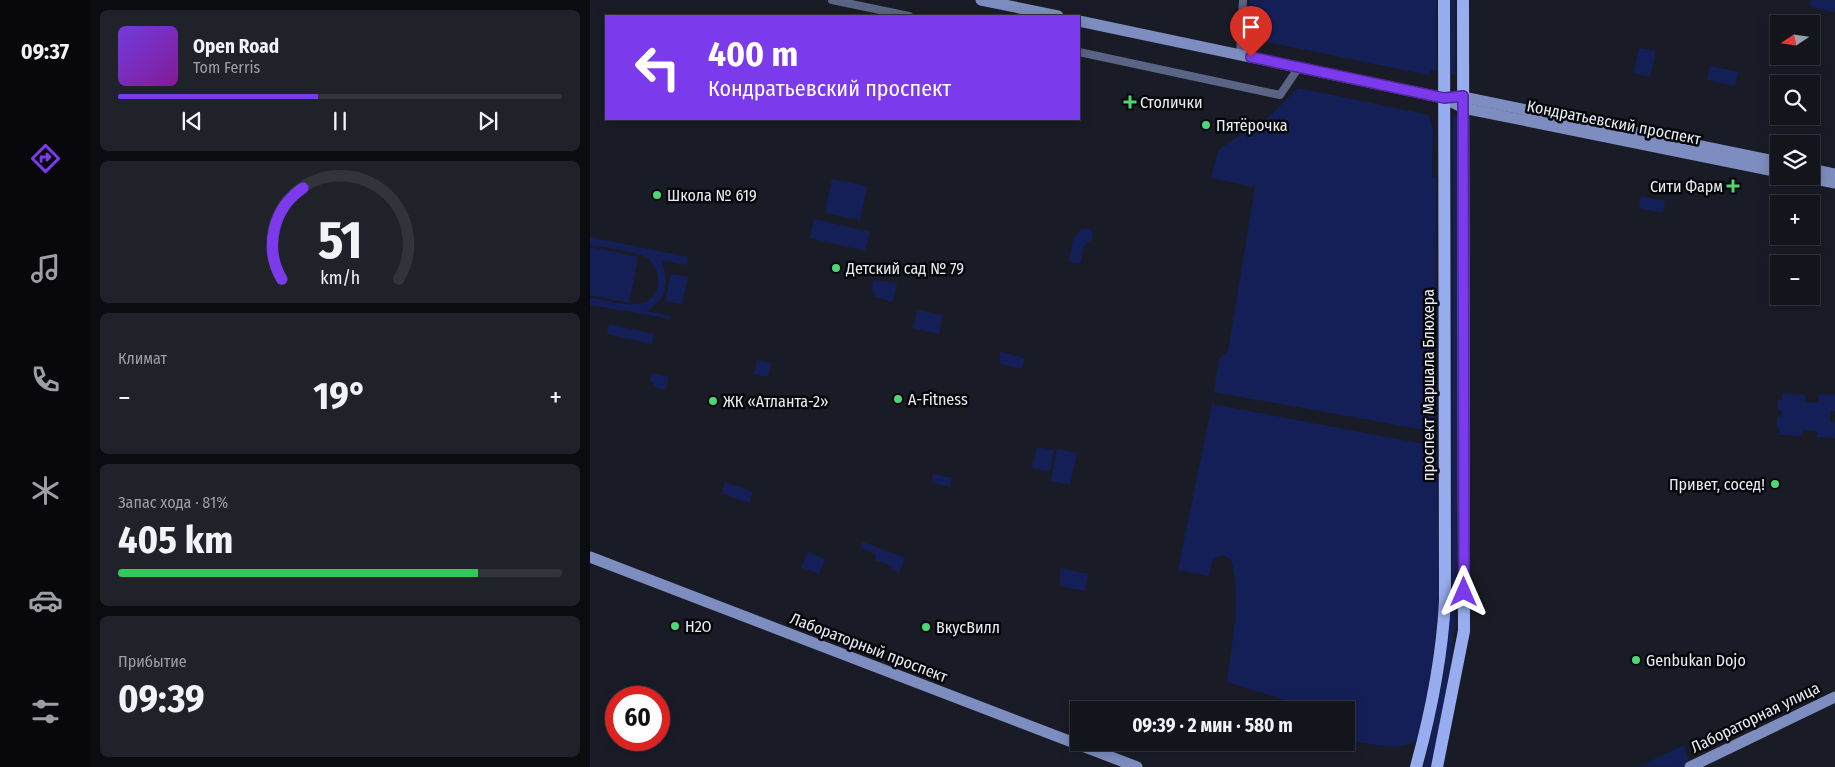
<!DOCTYPE html>
<html lang="ru">
<meta charset="utf-8">
<style>
body{margin:0;font-family:"Fira Sans Condensed",sans-serif;background:#20222a;color:#f1f3f6;height:100vh;display:flex;flex-direction:column;font-size:19px;white-space:nowrap}
*{box-sizing:border-box;margin:0}
p{font-size:16px;color:#9d9fa4}
.icon{flex:none;width:28px;height:28px;fill:none;stroke:currentColor;stroke-width:2;stroke-linecap:round;stroke-linejoin:round}
.map{position:relative;flex:1;overflow:hidden}
.drawer{display:flex;flex-direction:column;gap:10px;padding:10px;background:#0a0c10;width:500px}
.drawer>*{flex:none}
.hud{position:absolute;left:15px;top:15px;width:475px;height:105px;border-radius:0px;box-shadow:0 2px 12px #0003,0 0 0 1px #32343b;background:#7c3aed;color:#fff;overflow:hidden}
.needle{width:32px;rotate:257deg}
.controls{position:absolute;left:1180px;top:15px;display:grid;gap:10px}
.controls a{display:grid;place-items:center;width:50px;height:50px;border-radius:0px;background:#13151d;box-shadow:0 2px 12px #0003,0 0 0 1px #32343b;font-size:25px}
.speed{position:absolute;left:15px;top:686px;display:flex;gap:10px;font-size:25px;font-weight:700;text-align:center}
.speed>*{display:grid;place-content:center;width:65px;height:65px;border-radius:50%;background:#13151d;box-shadow:0 2px 12px #0003,0 0 0 1px #32343b;line-height:1}
.speed .limit{border:8px solid #d22;background:#fff;color:#111}
.pin{position:absolute;display:grid;place-items:center;width:42px;height:42px;color:#fff;margin:-51px -21px;border-radius:50% 50% 50% 0;rotate:-45deg;box-shadow:0 0 5px #0007}
.pin .icon{rotate:45deg}
.me{position:absolute;width:55px;margin:-28px;rotate:0deg;stroke-linejoin:round;filter:drop-shadow(0 0 4px #0008)}
.turn{display:flex;align-items:center;gap:18px;height:105px;padding:0 20px;font-size:22px}
.turn .icon{width:65px;height:65px;stroke-width:2.5}
.turn b{display:block;font-size:35px;line-height:42px}
.big{font-size:38px;font-weight:700;line-height:1.1}
.drawer .widget{flex:1;display:flex;flex-direction:column;justify-content:center;gap:8px;min-width:0;padding:0 18px;border-radius:8px;background:#20222a}
.drawer .dial{align-items:center;gap:0}
.dial svg{height:130px;overflow:visible;fill:none;stroke:#32343b;stroke-width:7;stroke-linecap:round;text-anchor:middle}
.dial text{fill:#f1f3f6;stroke:none}
.song{display:flex;align-items:center;gap:15px}
.cover{width:60px;height:60px;border-radius:8px;background:linear-gradient(135deg,hsl(260 70% 55%),hsl(290 70% 35%))}
.played{height:5px;border-radius:2px;background:linear-gradient(90deg,#7c3aed 45%,#32343b 45%)}
.keys{display:flex;justify-content:space-around;direction:ltr}
.heat{display:flex;justify-content:space-between;align-items:center;font-size:28px;direction:ltr}
.charge{height:8px;border-radius:4px;background:linear-gradient(90deg,#34c759 81%,#32343b 0)}
.trip{position:absolute;left:480px;top:701px;width:285px;height:50px;border-radius:0px;background:#13151d;box-shadow:0 2px 12px #0003,0 0 0 1px #32343b;font-weight:700;line-height:50px;text-align:center}
main{display:flex;flex:1;min-height:0}
.menu{display:flex;flex-direction:column;width:90px;justify-content:space-around;align-items:center;background:#08080c;color:#9d9fa4}
.menu .icon{width:35px;height:35px}
.menu .on{color:#7c3aed}
.menu b{font-size:22px;color:#f1f3f6}
.map>svg:first-child{display:block}
.green{fill:#151f57}
.lines{fill:none;stroke-linecap:round;stroke-linejoin:round}
.street{stroke:#5a6484;stroke-width:8}
.secondary{stroke:#7d8dc0;stroke-width:11}
.primary{stroke:#98adef;stroke-width:12}
.route-casing{stroke:#51269a;stroke-width:12}
.route{stroke:#7c3aed;stroke-width:9}
.poi-dot{fill:#4ed675;stroke:#06070b;stroke-width:2}
.labels{text-anchor:middle;stroke-width:5;stroke-linejoin:round;paint-order:stroke}
.poi-label{font-size:16px;fill:#e9ecf3;stroke:#06070b;text-anchor:start}
.street-label{font-size:16px;fill:#e9ecf3;stroke:#06070b}
</style>
<main>
<nav class="menu">
<b>09:37</b>
<svg class="icon on" aria-label="directions" viewBox="0 0 24 24"><path d="M12 3l9 9-9 9-9-9zM9 14v-3h6M13 9l2 2-2 2"/></svg>
<svg class="icon" aria-label="music" viewBox="0 0 24 24"><path d="M9 18V5l10-2v13"/><circle cx="6" cy="18" r="3"/><circle cx="16" cy="16" r="3"/></svg>
<svg class="icon" aria-label="phone" viewBox="0 0 24 24"><path d="M5 4h4l2 5-3 2q2 4 5 5l2-3 5 2v4C11 20 4 13 5 4z"/></svg>
<svg class="icon" aria-label="climate" viewBox="0 0 24 24"><path d="M12 3v18M4 7l16 10M4 17L20 7"/></svg>
<svg class="icon" aria-label="car" viewBox="0 0 24 24"><path d="M5 17H2v-5l4-1 3-4h7l3 4 3 1v5h-3M9 17h6M6 11h13"/><circle cx="7" cy="17" r="2"/><circle cx="17" cy="17" r="2"/></svg>
<svg class="icon" aria-label="filters" viewBox="0 0 24 24"><path d="M4 7h16M4 17h16"/><circle cx="9" cy="7" r="2"/><circle cx="15" cy="17" r="2"/></svg>
</nav>
<section class="drawer">
<div class="widget">
<div class="song"><i class="cover"></i><div><b>Open Road</b><p>Tom Ferris</p></div></div>
<div class="played"></div>
<div class="keys"><svg class="icon" aria-label="previous" viewBox="0 0 24 24"><path d="M18 5L8 12l10 7zM5 5v14"/></svg><svg class="icon" aria-label="pause" viewBox="0 0 24 24"><path d="M8 5v14M16 5v14"/></svg><svg class="icon" aria-label="next" viewBox="0 0 24 24"><path d="M6 5l10 7-10 7zM19 5v14"/></svg></div>
</div>
<div class="widget dial"><svg viewBox="0 0 100 80">
<path d="M14 69A42 42 0 1 1 86 69"/>
<path d="M14 69A42 42 0 0 1 27 13" stroke="#7c3aed"/>
<text x="50" y="56" font-size="32" font-weight="700">51</text>
<text x="50" y="72" font-size="11">km/h</text>
</svg></div>
<div class="widget"><p>Климат</p>
<div class="heat"><a>−</a><b class="big">19°</b><a>+</a></div>
</div>
<div class="widget"><p>Запас хода · 81%</p><b class="big">405 km</b><div class="charge"></div></div>
<div class="widget"><p>Прибытие</p><b class="big">09:39</b></div>
</section>
<div class="map">
<svg width="1245" height="767" viewBox="0 0 1245 767">
<rect width="100%" height="100%" fill="#191c27"/>
<g class="green">
<path d="M660,0h186v71l-5,-1 -3,5 -180,-37z"/>
<rect x="861" y="0" width="4" height="74"/>
<path d="M1221,0h24v12l-25,-5z"/>
<path d="M1049,48l17,3 -6,26 -16,-4z"/>
<path d="M1120,66l28,6 -3,14 -28,-6z"/>
<path d="M708,88l131,27 4,15 -1,47h4l-1,242 -3,8 -7,3 -211,-38 5,-33 9,-8 27,-164 -44,-9 8,-29 52,-34z"/>
<path d="M865,116l3,3 -1,474c-4,59 -12,117 -27,174h-6l20,-92 8,-82 1,-476z"/>
<path d="M242,179l35,7 -7,34 -35,-7z"/>
<path d="M1051,196l24,5 -2,12 -24,-5z"/>
<path d="M224,219l56,13 -5,19 -55,-13z"/>
<path d="M496,228l5,1 2,5 -1,5 -8,6 -4,18 -5,1 -6,-3 4,-21 8,-11z"/>
<path d="M0,237l98,20 -2,8 -26,-5c11,19 7,41 -14,51l25,5 -1,3c-25,-5 -53,-9 -80,-14v-8c21,4 65,20 68,-15 1,-9 -4,-19 -11,-24 -13,-8 -42,-10 -57,-13z"/>
<path d="M0,247l48,10 -9,46 -39,-8z"/>
<path d="M81,274l17,3 -6,27 -17,-3z"/>
<path d="M284,280l23,3 -4,19 -17,-5 -4,-8z"/>
<path d="M327,310l26,5 -4,19 -26,-6z"/>
<path d="M19,324l45,10 -2,10 -45,-10z"/>
<path d="M410,352l25,6 -3,11 -22,-5z"/>
<path d="M167,360l14,3 -3,14 -14,-3z"/>
<path d="M62,373l17,4 -3,13 -10,-2 -6,-8z"/>
<path d="M1192,393l23,2v7l13,1 1,-9 16,1v16h-5v11h5v16l-18,-1v-6l-14,-1 -1,6 -23,-1 1,-6 -3,-1v-11h4l1,-6 -4,-1v-10h4z"/>
<path d="M622,404l212,40 7,5 2,20 4,3 2,134 -8,64 -13,68c-12,16 -54,4 -72,2v-30h-47l-4,-7 -68,-21c5,-41 15,-83 4,-123l-9,-4 -9,4 -4,17 -31,-6z"/>
<path d="M447,447l17,3 -4,21 -18,-3z"/>
<path d="M467,449l20,4 -7,32 -19,-4z"/>
<path d="M343,474l19,4 -2,9 -18,-4z"/>
<path d="M135,482l28,10 -4,11 -27,-10z"/>
<path d="M273,542l42,16 -6,15 -8,-3 1,-4 -17,-6 1,-6 -15,-6z"/>
<path d="M218,552l17,7 -6,15 -18,-7z"/>
<path d="M470,568l28,6 -3,17 -25,-5z"/>
<path d="M1094,745l5,18 -7,4 -42,-1z"/>
</g>
<g class="lines">
<g class="street">
<path d="M242,0l77,16"/>
<path d="M489,52l201,43 19,-28"/>
<path d="M650,55l3,-55"/>
</g>
<g class="secondary">
<path d="M391,0l77,16"/>
<path d="M489,21l365,77 19,10 316,64"/>
<path d="M866,97h7l316,65"/>
<path d="M1221,169l24,5"/>
<path d="M1210,176l35,7"/>
<path d="M0,557l547,210"/>
<path d="M1100,767l145,-70"/>
</g>
<g class="primary">
<path d="M826,767c15,-54 26,-110 29,-166l-1,-601"/>
<path d="M847,767l27,-136 -1,-631"/>
</g>
</g>
<g class="lines">
<g class="route-casing">
<path id="route" d="M661,57l193,41 19,-2 1,496"/>
</g>
<use href="#route" class="route"/>
</g>
<g class="poi-dot">
<path d="M537.5 94.5h5v5h5v5h-5v5h-5v-5h-5v-5h5z"/>
<circle cx="616" cy="125" r="5"/>
<path d="M1140.5 178.5h5v5h5v5h-5v5h-5v-5h-5v-5h5z"/>
<circle cx="67" cy="195" r="5"/>
<circle cx="246" cy="268" r="5"/>
<circle cx="308" cy="399" r="5"/>
<circle cx="123" cy="401" r="5"/>
<circle cx="1185" cy="484" r="5"/>
<circle cx="85" cy="626" r="5"/>
<circle cx="336" cy="627" r="5"/>
<circle cx="1046" cy="660" r="5"/>
</g>
<g class="labels">
<g class="poi-label">
<text x="550" y="108">Столички</text>
<text x="626" y="131">Пятёрочка</text>
<text x="1133" y="192" text-anchor="end">Сити Фарм</text>
<text x="77" y="201">Школа № 619</text>
<text x="256" y="274">Детский сад № 79</text>
<text x="318" y="405">A-Fitness</text>
<text x="133" y="407">ЖК «Атланта-2»</text>
<text x="1175" y="490" text-anchor="end">Привет, сосед!</text>
<text x="95" y="632">H2O</text>
<text x="346" y="633">ВкусВилл</text>
<text x="1056" y="666">Genbukan Dojo</text>
</g>
<g class="street-label">
<text transform="translate(1024 122) rotate(11)" y="6">Кондратьевский проспект</text>
<text transform="translate(838 385) rotate(-90)" y="6">проспект Маршала Блюхера</text>
<text transform="translate(279 647) rotate(21)" y="6">Лабораторный проспект</text>
<text transform="translate(1165 717) rotate(-26)" y="6">Лабораторная улица</text>
</g>
</g>
</svg>
<div class="controls">
<a><svg class="needle" viewBox="-14 -14 28 28"><path d="M0-13l5 13h-10z" fill="#e53935"/><path d="M0 13l5-13h-10z" fill="#9d9fa4"/></svg></a>
<a><svg class="icon" aria-label="search" viewBox="0 0 24 24"><circle cx="10" cy="10" r="6"/><path d="M15 15l6 6"/></svg></a>
<a><svg class="icon" aria-label="layers" viewBox="0 0 24 24"><path d="M12 4l9 5-9 5-9-5zM3 14l9 5 9-5"/></svg></a>
<a>+</a>
<a>−</a>
</div>
<div class="speed"><div class="limit">60</div></div>
<div class="pin" style="left:661px;top:57px;background:#d93025"><svg class="icon" aria-label="arrive" viewBox="0 0 24 24"><path d="M6 21V4h12l-3 4 3 4H6"/></svg></div>
<svg class="me" style="left:874px;top:592px" viewBox="-20 -20 40 40"><path d="M0-17L14 15 0 8-14 15z" fill="#7c3aed" stroke="#fff" stroke-width="4"/></svg>
<div class="trip">09:39 · 2 мин · 580 m</div>
<div class="hud">
<div class="turn"><svg class="icon" aria-label="left" viewBox="0 0 24 24"><path d="M17 20v-9H6M10 6l-5 5 5 5"/></svg><div><b>400 m</b>Кондратьевский проспект</div></div>
</div>
</div>
</main>
